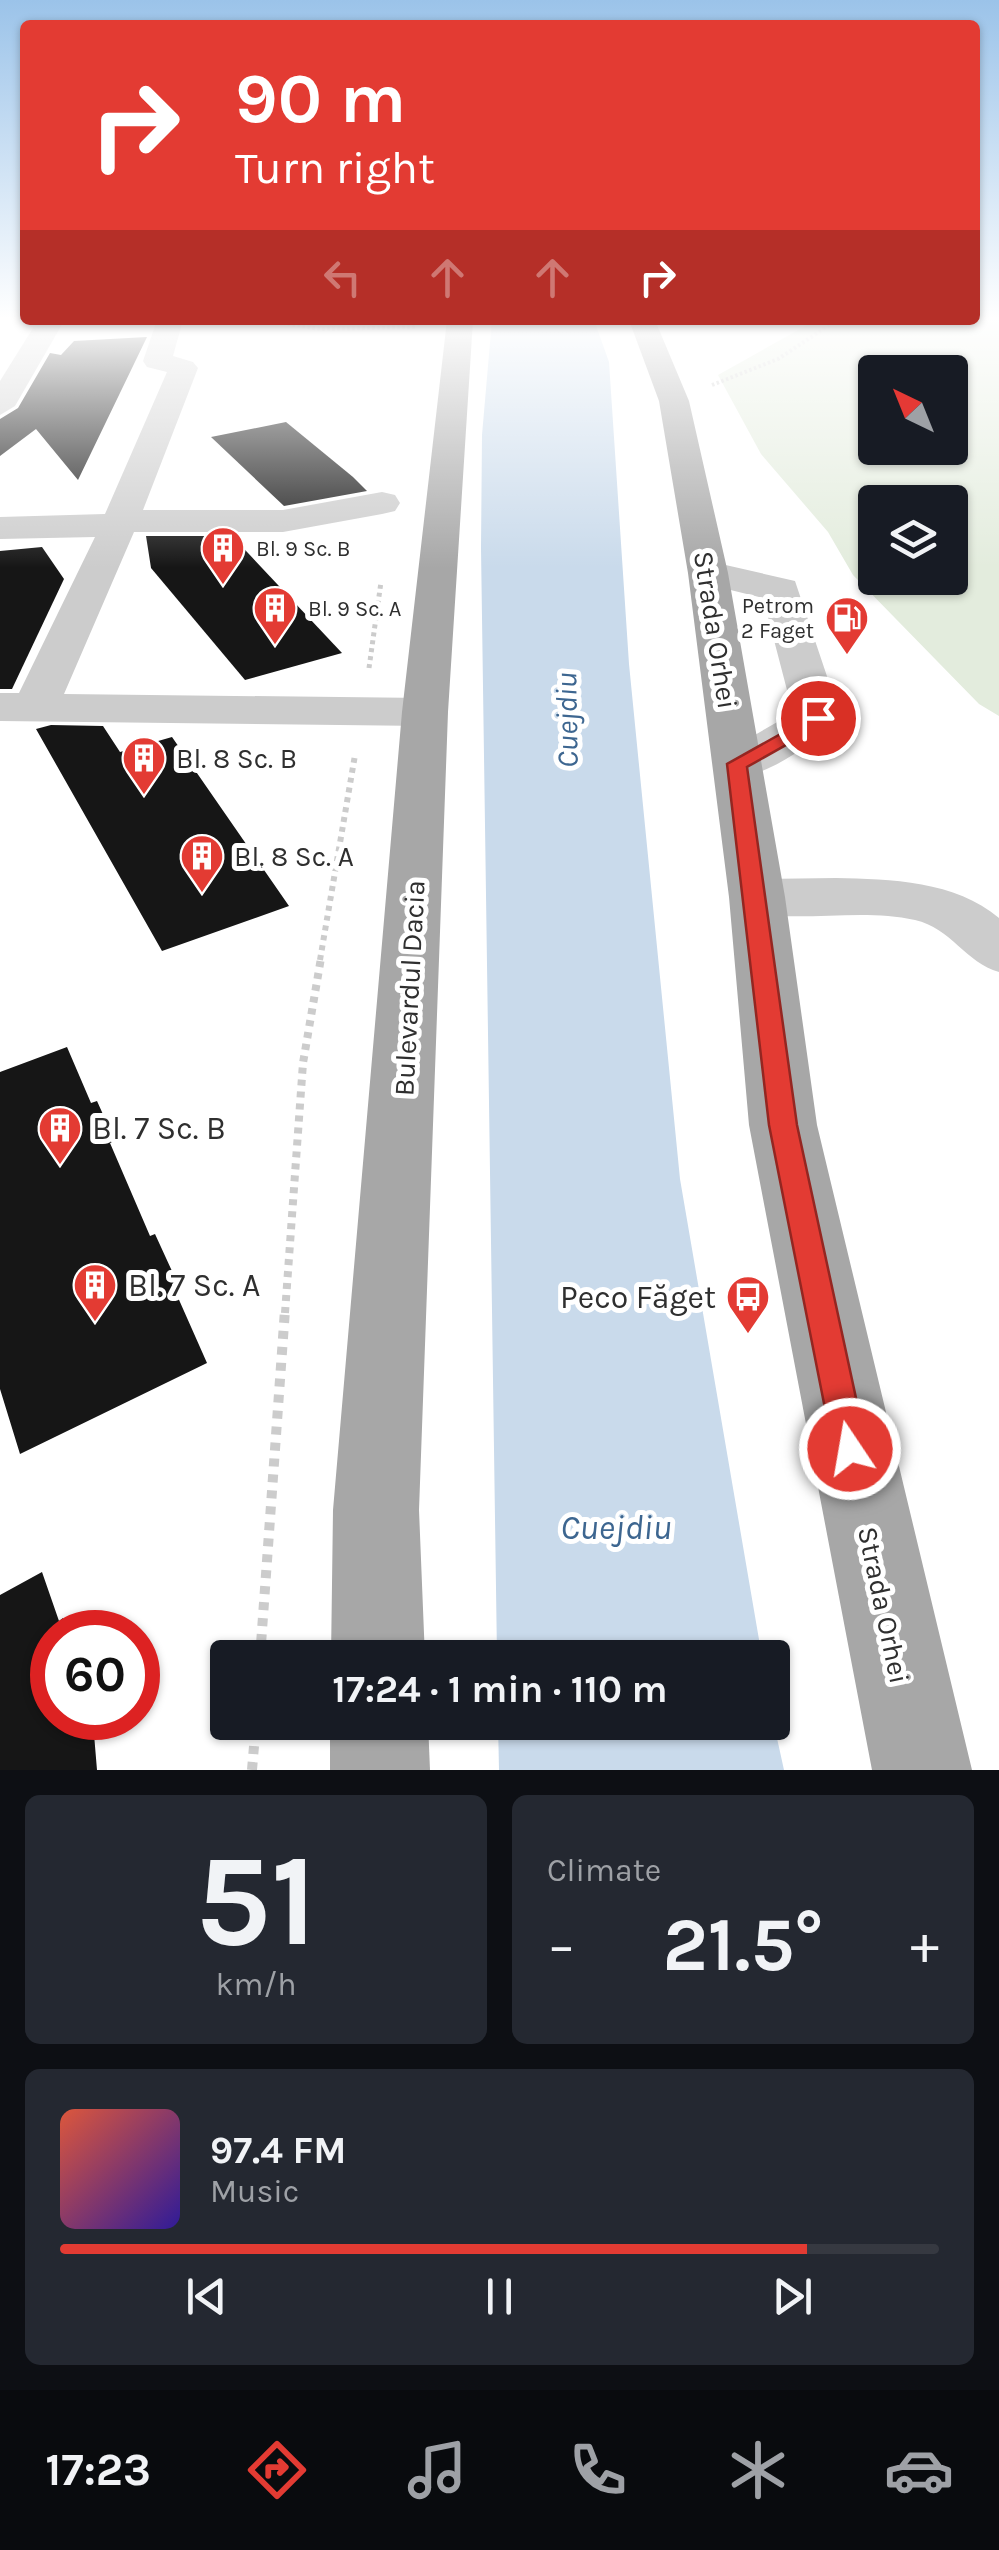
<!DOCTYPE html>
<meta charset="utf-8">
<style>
body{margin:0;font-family:Karla,sans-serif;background:#242831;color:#f1f3f6;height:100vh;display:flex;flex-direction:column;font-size:38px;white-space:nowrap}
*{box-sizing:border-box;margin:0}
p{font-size:32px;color:#9ea1a6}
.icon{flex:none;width:55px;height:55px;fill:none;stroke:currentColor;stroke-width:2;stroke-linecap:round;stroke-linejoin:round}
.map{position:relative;height:1770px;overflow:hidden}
.sheet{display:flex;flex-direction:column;gap:25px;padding:25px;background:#0d0f14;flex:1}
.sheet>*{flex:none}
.top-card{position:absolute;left:20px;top:20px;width:960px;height:305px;border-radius:10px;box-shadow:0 2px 8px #0004;background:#e33b33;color:#fff;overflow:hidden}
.needle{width:65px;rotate:317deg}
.buttons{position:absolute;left:858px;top:355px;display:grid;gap:20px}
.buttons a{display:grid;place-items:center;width:110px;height:110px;border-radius:10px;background:#171b24;box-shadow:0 2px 8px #0004;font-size:50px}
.speed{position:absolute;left:30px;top:1610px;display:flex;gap:20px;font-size:50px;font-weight:700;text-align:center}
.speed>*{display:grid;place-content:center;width:130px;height:130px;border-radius:50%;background:#171b24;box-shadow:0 2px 8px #0004;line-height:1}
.speed .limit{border:15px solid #d22;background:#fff;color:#111}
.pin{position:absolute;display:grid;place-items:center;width:85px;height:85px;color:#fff;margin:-42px;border:5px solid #fff;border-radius:50%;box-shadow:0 2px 10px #0007}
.me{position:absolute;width:110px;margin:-55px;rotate:348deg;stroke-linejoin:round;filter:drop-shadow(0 0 8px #0008)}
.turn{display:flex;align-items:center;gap:35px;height:210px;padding:0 50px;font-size:45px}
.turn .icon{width:130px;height:130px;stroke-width:2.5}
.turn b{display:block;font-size:70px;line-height:85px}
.lanes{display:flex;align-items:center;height:95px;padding:0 50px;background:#0003;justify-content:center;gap:50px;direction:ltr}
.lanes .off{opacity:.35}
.big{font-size:75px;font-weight:700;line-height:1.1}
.sheet .card{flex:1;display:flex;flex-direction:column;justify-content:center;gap:15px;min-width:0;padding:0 35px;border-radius:15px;background:#242831}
.sheet .dial{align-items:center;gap:0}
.dial b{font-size:130px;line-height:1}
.song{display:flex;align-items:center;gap:30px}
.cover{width:120px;height:120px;border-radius:15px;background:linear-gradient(135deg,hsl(10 70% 55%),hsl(250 70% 35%))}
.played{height:10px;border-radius:5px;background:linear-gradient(90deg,#e33b33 85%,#363941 85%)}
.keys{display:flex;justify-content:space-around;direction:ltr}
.heat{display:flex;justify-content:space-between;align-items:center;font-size:55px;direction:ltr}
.sheet .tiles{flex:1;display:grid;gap:25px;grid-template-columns:1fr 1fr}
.card:last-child{grid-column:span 2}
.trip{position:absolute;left:210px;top:1640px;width:580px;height:100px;border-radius:10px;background:#171b24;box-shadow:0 2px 8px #0004;font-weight:700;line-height:100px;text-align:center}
.dock{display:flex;height:160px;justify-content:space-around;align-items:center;background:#090b0e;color:#9ea1a6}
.dock .icon{width:70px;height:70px}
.dock .current{color:#e33b33}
.dock b{font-size:45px;color:#f1f3f6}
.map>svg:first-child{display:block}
.green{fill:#e3ecdd;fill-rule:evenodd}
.water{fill:#c9daeb}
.building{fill:#161616}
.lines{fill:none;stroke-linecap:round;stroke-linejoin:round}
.path-far4{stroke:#ccc;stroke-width:4;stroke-dasharray:2.5 2.5;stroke-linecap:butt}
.path-far3{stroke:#ccc;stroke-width:5;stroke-dasharray:4 4;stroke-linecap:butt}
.path-far2{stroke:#ccc;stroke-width:6;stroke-dasharray:5 5;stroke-linecap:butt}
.path-far1{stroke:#ccc;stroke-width:8;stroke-dasharray:6 6;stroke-linecap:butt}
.path{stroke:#ccc;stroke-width:10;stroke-dasharray:8 8;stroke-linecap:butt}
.minor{fill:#ccc;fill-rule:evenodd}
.major{fill:#a7a7a7;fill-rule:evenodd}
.route{fill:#e33b33;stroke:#942621;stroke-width:2.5}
.labels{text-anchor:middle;stroke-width:10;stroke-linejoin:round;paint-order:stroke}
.far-poi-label{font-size:22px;fill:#2f2f2f;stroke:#fff;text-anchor:start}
.street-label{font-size:28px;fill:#2f2f2f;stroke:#fff}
.poi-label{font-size:28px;fill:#2f2f2f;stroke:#fff;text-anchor:start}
.water-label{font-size:30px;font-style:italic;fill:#3d6690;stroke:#fff}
.near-poi-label{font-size:32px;fill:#2f2f2f;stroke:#fff;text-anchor:start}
.near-water-label{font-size:35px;font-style:italic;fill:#3d6690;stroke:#fff}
</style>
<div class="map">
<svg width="999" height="1770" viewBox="0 0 999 1770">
<rect width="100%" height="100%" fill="#fff"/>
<path class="green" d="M816,320h183v396l-20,-12 -126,-129 -25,-43 -67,-78 -43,-79zM875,372h75v76h-75zM875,502h75v76h-75z"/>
<g class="water">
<path d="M492,320h102l15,42 20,302 51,515 82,478h-265l-16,-1109 1,-113z"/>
<path d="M773,1720l11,50h-285l-1,-47z"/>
</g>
<g class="building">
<path d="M147,337l-69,143 -42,-51 -36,27v-37l18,-11 32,-55 11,2 13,-14z"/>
<path d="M286,422l67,55 14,14 -83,15 -73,-69z"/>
<path d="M146,536h86l110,117 -97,27 -94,-112z"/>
<path d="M42,547l22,32 -52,110h-12v-138z"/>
<path d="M51,725l52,1 17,26 52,-15 117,169 -127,45 -126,-222z"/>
<path d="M67,1047l24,56 6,-2 18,40 -5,2 40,93 5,-2 22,48 -5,2 35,79 -187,91 -20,-65v-317z"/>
<path d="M42,1572l17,49 4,-3 6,14h-17v86h47l5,14 -10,2 3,36h-97v-175z"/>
</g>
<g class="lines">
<g class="path-far4">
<path d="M263,320l57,9 97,-2"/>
<path d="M712,385l66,-26 59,-39"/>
</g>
<path class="path-far3" d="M369,668l12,-86"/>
<path class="path-far2" d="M320,960l35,-205"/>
<path class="path-far1" d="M285,1313l18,-250 18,-105"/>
<g class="path">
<path d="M260,1658l25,-348"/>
<path d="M252,1770l4,-48"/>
</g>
<g class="minor">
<path d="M19,320l45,1 -49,85 -15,9v-34l33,-53z"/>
<path d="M157,320h26l-10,36 20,6 5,6 -55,142h140l99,-18 13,3 5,8 -5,8 -13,3 -99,18h-149l-70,162 361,4 16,4 7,10 -7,10 -16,4 -425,-5v-28h19l76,-156 -95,2v-22l105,-3 62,-142 -20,-5 -4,-6z"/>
<path d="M708,561l87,20 46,137 -7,10c-33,20 -74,57 -114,47l-7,-10 7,-10 73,-42 -30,-115 -69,-17 -6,-8 6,-8z"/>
<path d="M836,878c54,1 120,3 163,40v54c-33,-9 -48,-44 -84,-52 -58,-13 -120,5 -178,-10l-8,-13 8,-13 20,-5z"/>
</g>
<g class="major">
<path d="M447,320h26l-25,392 -29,798 6,148h-94l2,-148 69,-798z"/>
<path d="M629,320h26l34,81 39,172 57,324 32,228 155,645h-100l-123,-645 -20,-228 -41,-324 -29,-172z"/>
<path d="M330,1722h98l2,48h-100z"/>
</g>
</g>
<linearGradient id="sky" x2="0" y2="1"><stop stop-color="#9bc3e9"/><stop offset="0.56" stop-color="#fff"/><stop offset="1" stop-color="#fff" stop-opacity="0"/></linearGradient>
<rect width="999" height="568" fill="url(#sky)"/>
<path class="route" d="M818,713l7,1v9l-78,44 50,358 70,324 -5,12 -12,5 -12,-5 -5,-12 -64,-324 -42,-361z"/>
<defs>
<g id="building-pin" transform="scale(2.25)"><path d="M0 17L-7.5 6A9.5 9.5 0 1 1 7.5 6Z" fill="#e33b33" stroke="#fff"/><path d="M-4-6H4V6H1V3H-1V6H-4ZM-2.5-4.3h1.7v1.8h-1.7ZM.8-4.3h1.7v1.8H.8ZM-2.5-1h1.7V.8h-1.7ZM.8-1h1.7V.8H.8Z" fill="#fff"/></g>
<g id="fuel-pin" transform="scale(2.25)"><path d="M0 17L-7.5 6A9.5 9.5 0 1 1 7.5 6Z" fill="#e33b33" stroke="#fff"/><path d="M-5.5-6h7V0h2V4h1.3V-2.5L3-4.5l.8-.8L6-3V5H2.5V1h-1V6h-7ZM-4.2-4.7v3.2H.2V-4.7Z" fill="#fff"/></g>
<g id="bus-pin" transform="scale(2.25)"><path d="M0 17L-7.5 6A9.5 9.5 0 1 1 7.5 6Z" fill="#e33b33" stroke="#fff"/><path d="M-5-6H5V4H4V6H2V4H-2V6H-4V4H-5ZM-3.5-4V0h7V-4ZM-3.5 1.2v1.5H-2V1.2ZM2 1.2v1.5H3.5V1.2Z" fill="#fff"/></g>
</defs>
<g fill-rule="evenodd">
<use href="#building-pin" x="223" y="548"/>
<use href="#building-pin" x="275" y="608"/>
<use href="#fuel-pin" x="847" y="618"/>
<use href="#building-pin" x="144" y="758"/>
<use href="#building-pin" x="202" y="856"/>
<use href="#building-pin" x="60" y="1128"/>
<use href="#building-pin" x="95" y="1285"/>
<use href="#bus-pin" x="748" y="1297"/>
</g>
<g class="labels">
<g class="far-poi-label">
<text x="256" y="556">Bl. 9 Sc. B</text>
<text x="814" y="613" text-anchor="end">Petrom<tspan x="814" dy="25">2 Faget</tspan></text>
<text x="308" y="616">Bl. 9 Sc. A</text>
</g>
<g class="street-label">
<text transform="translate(716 630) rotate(81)" y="10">Strada Orhei</text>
<text transform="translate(409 988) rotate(-87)" y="10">Bulevardul Dacia</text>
<text transform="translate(884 1605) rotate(78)" y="10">Strada Orhei</text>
</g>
<g class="poi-label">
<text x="176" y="768">Bl. 8 Sc. B</text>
<text x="234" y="866">Bl. 8 Sc. A</text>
</g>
<g class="water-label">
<text transform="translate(567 720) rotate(-91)" y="10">Cuejdiu</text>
</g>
<g class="near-poi-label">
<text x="92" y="1139">Bl. 7 Sc. B</text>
<text x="128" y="1296">Bl. 7 Sc. A</text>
<text x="716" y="1308" text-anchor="end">Peco Făget</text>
</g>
<g class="near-water-label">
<text x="616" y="1539">Cuejdiu</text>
</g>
</g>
</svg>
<div class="buttons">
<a><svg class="needle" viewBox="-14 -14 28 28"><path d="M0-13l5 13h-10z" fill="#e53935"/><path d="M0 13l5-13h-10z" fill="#9ea1a6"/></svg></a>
<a><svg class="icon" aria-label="layers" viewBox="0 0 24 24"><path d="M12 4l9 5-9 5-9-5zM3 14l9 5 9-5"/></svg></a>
</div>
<div class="speed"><div class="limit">60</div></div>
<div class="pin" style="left:818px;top:718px;background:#d93025"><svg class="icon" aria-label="arrive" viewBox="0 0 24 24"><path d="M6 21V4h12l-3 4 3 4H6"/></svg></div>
<svg class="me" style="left:850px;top:1449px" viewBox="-20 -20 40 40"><circle r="17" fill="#e33b33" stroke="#fff" stroke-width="3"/><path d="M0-11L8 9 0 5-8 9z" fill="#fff"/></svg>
<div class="trip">17:24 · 1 min · 110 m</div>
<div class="top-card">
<div class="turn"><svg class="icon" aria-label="right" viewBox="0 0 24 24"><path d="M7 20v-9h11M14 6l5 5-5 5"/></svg><div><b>90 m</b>Turn right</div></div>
<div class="lanes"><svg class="icon off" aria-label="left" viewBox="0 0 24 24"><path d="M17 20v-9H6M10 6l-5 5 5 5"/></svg><svg class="icon off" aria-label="ahead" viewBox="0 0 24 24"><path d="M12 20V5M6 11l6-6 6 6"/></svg><svg class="icon off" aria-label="ahead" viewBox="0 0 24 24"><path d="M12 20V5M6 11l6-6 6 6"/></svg><svg class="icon" aria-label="right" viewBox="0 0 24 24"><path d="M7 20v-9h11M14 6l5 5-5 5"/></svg></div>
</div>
</div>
<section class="sheet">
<div class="tiles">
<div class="card dial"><b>51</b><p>km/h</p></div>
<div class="card"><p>Climate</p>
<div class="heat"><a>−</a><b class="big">21.5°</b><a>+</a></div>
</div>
<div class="card">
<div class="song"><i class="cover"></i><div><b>97.4 FM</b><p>Music</p></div></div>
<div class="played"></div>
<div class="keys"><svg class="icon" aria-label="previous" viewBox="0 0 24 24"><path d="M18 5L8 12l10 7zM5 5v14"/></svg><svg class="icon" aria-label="pause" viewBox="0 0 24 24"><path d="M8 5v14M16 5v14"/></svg><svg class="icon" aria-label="next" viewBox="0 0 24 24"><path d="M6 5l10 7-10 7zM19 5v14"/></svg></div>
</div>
</div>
</section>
<nav class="dock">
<b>17:23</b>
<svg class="icon current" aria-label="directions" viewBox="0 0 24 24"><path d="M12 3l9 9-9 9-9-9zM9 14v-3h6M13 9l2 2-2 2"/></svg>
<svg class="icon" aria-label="music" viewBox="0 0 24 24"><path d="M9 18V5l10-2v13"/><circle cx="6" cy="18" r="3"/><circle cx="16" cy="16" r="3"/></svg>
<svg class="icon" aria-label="phone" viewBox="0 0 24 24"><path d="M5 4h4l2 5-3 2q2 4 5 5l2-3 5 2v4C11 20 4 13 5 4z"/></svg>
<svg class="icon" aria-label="climate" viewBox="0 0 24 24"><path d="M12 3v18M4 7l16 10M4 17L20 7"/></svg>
<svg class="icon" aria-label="car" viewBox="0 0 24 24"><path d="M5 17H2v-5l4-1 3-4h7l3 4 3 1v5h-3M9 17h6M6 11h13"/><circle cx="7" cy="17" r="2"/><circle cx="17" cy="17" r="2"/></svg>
</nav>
